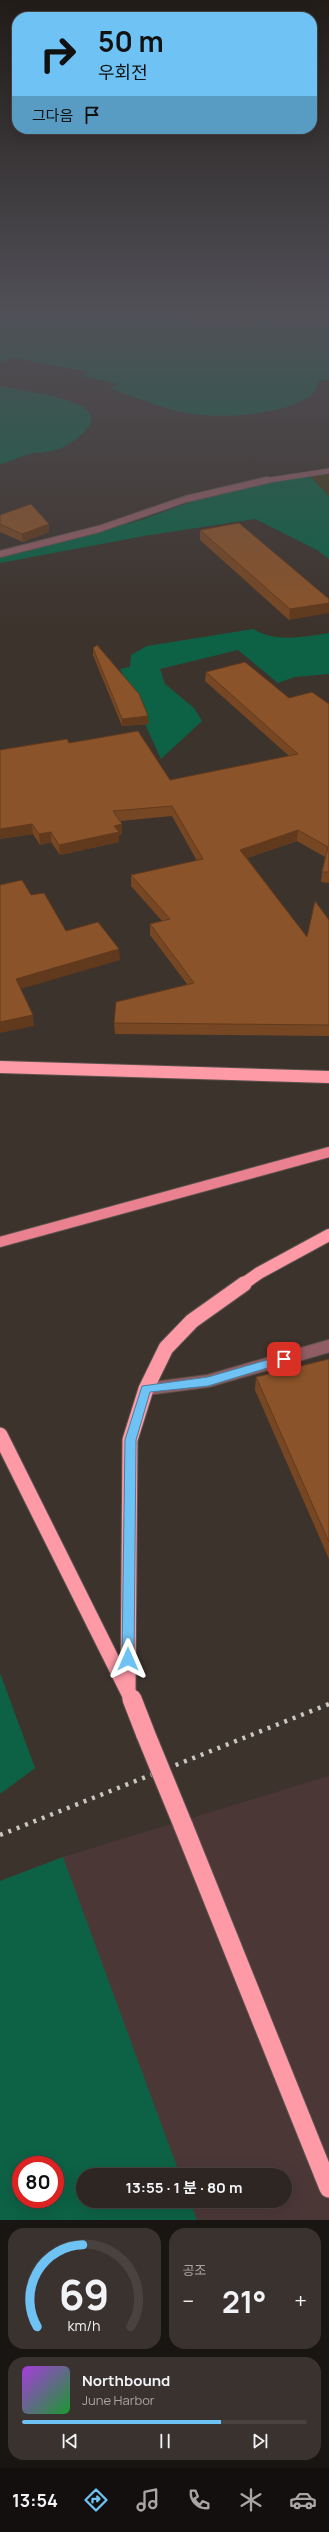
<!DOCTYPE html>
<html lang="ko">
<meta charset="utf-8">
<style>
body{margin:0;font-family:Manrope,"Noto Sans KR",sans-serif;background:#3a322f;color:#f1f3f6;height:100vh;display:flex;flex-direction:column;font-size:15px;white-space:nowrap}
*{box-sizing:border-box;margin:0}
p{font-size:13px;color:#a7a5a5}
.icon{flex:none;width:22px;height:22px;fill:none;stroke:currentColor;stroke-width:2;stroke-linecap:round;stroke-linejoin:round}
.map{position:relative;height:2220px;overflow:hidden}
.side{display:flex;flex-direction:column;gap:8px;padding:8px;background:#191513;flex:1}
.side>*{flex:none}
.top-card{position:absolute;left:12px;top:12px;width:305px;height:122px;border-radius:16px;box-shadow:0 4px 16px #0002,0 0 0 1px #494340;background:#6fc2f4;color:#111;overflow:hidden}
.speed{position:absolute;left:12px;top:2156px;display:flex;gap:8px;font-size:20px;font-weight:700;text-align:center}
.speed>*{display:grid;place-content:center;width:52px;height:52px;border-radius:50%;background:#2e2622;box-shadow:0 4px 16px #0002,0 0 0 1px #494340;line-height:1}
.speed .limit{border:6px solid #d22;background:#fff;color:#111}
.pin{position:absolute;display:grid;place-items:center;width:34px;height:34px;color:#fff;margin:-17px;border-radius:8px;box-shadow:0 2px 6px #0006}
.me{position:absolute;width:44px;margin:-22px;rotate:0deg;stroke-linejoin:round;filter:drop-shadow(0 0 3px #0008)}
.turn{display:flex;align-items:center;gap:14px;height:84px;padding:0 20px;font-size:18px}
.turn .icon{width:52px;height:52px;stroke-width:2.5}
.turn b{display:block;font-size:28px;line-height:34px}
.then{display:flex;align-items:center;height:38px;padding:0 20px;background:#0003;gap:8px;font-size:15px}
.big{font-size:30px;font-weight:700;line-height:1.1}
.side .tile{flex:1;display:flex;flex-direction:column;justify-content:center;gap:6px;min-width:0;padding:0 14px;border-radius:16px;background:#3a322f}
.side .dial{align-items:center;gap:0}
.dial svg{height:104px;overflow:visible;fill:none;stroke:#494340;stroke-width:7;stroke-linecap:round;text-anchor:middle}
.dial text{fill:#f1f3f6;stroke:none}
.song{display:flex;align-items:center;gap:12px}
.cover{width:48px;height:48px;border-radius:6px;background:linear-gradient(135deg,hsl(280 70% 55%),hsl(130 70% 35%))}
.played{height:4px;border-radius:2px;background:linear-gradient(90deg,#6fc2f4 70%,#494340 70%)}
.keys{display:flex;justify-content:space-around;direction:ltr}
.heat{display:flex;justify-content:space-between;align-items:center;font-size:22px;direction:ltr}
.side .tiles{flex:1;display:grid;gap:8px;grid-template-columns:1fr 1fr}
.tile:last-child{grid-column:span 2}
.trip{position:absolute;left:76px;top:2168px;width:216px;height:40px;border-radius:20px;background:#2e2622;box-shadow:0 4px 16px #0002,0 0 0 1px #494340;font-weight:700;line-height:40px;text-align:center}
.menu{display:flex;height:64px;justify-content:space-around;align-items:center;background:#120f0e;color:#a7a5a5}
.menu .icon{width:28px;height:28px}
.menu .active{color:#6fc2f4}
.menu b{font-size:18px;color:#f1f3f6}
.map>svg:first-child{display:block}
.industrial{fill:#4c3737;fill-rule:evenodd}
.green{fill:#0d6245;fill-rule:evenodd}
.sand{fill:#453d1d}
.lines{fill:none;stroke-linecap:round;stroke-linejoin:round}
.minor-far2-casing{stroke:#5b524c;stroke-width:6}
.minor-far1-casing{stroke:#5b524c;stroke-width:8}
.minor-casing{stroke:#5b524c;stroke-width:14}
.major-casing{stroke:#5b524c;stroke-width:12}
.highway-far2-casing{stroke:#5b524c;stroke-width:14}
.highway-far1-casing{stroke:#5b524c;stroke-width:17}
.highway-casing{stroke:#5b524c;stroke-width:21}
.minor-far2{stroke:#915d64;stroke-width:5}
.minor-far1{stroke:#915d64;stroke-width:6}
.minor{stroke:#915d64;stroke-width:12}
.major{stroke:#ea8190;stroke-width:10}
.highway-far2{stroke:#fe99a6;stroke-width:12}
.highway-far1{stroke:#fe99a6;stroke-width:15}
.highway{stroke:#fe99a6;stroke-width:19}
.rail{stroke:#ccc6c1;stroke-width:4.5;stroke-dasharray:3 6;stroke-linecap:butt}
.highway-bridge-casing{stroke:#5b524c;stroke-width:21;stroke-linecap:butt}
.highway-bridge{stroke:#fe99a6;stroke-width:19}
.wall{fill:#774724}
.shaded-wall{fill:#613a1d}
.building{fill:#8a532a;stroke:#613a1d}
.route{fill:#6fc2f4;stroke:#487e9f}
</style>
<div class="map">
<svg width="329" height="2220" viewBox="0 0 329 2220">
<rect width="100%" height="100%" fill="#3d332d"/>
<path class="industrial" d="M329,1776v444h-329v-339l63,-24zM21,2165h34v34h-34zM83,2175h202v26h-202z"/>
<g class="green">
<path d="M0,313h174l30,10 34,1 5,-3 19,-1 67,5v54l-10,2c-2,5 -4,11 -9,15 -31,21 -98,24 -134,15 -22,-6 -45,-15 -66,-23l8,-4 -36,-8 6,-4 -74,-14 -14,5v-28l2,-1 -2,-1z"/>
<path d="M0,386c22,5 72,10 88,25 14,13 -18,34 -29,38 -11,4 -22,3 -33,6 -9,2 -17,8 -26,9z"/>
<path d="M310,476l19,20v63l-12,-9 -62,-31 -111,17 -144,27v-5l138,-37 67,-24 79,-18z"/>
<path d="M253,629c24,14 49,8 76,4v41l-35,3 -16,6 -40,-33 -78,19 5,15 29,24 8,13 -41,38 -41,-90 10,-2 1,-12 16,-9z"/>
<path d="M0,1673l35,95 -35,26z"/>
<path d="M63,1857l117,318h-97v26h107l7,19h-197v-339zM21,2165h34v34h-34z"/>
</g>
<path class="sand" d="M329,474v22l-19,-20z"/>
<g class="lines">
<g class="minor-far2-casing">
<path id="minor-far2" d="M263,481l66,-10"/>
</g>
<g class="minor-far1-casing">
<path id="minor-far1" d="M0,554l99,-25 87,-30 81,-19"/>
</g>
<g class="minor-casing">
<path id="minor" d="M146,1389l62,-8 121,-35"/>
</g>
<g class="major-casing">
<path id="major" d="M0,1242l329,-90"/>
</g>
<g class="highway-far2-casing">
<g id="highway-far2">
<path d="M0,1067l329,10"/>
<path d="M242,1285l17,-12 70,-38"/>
</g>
</g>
<g class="highway-far1-casing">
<g id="highway-far1">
<path d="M0,1435l132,265"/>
<path d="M128,1690l2,-250 16,-51 20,-41 26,-27 52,-37"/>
</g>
</g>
<g class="highway-casing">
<g id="highway">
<path d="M132,1699l14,36"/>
<path d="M183,1825l146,363"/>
</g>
</g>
<use href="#minor-far2" class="minor-far2"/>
<use href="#minor-far1" class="minor-far1"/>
<use href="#minor" class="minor"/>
<use href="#major" class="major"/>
<use href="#highway-far2" class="highway-far2"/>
<use href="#highway-far1" class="highway-far1"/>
<use href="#highway" class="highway"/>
<path class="rail" d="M0,1835l329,-131"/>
<g class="highway-bridge-casing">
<path id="highway-bridge" d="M146,1735l37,90"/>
</g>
<use href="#highway-bridge" class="highway-bridge"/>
</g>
<g class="wall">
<path d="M0,515l49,17 -26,10 -23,-10z"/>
<path d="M200,530l129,69 -40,21 -89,-80z"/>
<path d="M93,648l56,76 -27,2 -29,-71z"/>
<path d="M206,672l83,26 40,6v179l-8,-1 1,-10 3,-15 -28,-16 -50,17 60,79 22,-17v116l-214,-2 -1,-11 73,-39 -37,-49v-11l12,-3 -31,-35v-11l66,-14 -25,-45 -52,5 2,3v10l-3,1v7l-59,13 -9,-13 -11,3 -7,-11 -33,5 69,-96 101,37 119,-24 -84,-75z"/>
<path d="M329,1359v200l-74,-169 1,-13z"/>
</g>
<g class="shaded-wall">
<path d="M49,524v8l-26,10 -1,-8z"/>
<path d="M329,603v10l-40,7 1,-11z"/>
<path d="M148,716l1,8 -27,2v-7z"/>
<path d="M32,824l1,10 -33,5v-10z"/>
<path d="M122,824v10l-3,1v7l-59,13 -1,-10 55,-19z"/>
<path d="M298,830l-1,11 -57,19v-10z"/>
<path d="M51,832v10l-11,3 -1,-11z"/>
<path d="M119,949l1,11 -103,30 -1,-11z"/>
<path d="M33,1015l1,11 -34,7v-11z"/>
</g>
<g class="building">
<path d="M31,504l18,20 -27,10 -22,-10v-9z"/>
<path d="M239,523l90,76v4l-39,6 -90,-79z"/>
<path d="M97,645l42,49 9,22 -26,3 -29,-71z"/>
<path d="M245,662l44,36 23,-6 17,12v168h-7l6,-25 -30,-17 -58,20 67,87 8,-36 14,19v105l-215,-2 2,-21 78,-19 -44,-59 20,-5 -39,-44 72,-16 -31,-53 -59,5 9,13 -8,2 5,6 -60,13 -8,-13 -12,2 -7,-10 -32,5v-79l67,-11 2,4 69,-12 32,49 128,-26 -92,-82z"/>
<path d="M22,880l9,15 13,-2 22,38 32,-9 21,27 -103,30 17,36 -33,7v-137z"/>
<path d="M329,1359v183l-73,-165z"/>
</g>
<linearGradient id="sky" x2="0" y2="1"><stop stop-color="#221c19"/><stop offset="0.5" stop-color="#515057"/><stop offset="1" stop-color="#515057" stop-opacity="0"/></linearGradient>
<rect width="329" height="624" fill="url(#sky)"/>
<path class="route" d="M284,1355l5,4 -2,3 -79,24 -58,6 -14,48 -2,219 -6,5 -4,-1 -2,-4 3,-219 17,-54 66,-9z"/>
</svg>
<div class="speed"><div class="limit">80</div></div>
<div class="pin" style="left:284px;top:1359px;background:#d93025"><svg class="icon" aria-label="arrive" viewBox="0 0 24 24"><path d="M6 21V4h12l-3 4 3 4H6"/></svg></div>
<svg class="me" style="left:128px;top:1659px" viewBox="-20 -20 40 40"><path d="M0-17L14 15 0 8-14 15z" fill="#6fc2f4" stroke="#fff" stroke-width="4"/></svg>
<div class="trip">13:55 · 1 분 · 80 m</div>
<div class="top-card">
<div class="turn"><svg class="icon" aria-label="right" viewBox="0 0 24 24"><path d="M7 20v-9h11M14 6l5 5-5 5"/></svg><div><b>50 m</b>우회전</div></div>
<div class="then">그다음<svg class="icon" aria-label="arrive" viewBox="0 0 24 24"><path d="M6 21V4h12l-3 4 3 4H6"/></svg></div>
</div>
</div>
<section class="side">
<div class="tiles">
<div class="tile dial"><svg viewBox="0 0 100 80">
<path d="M14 69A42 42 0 1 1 86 69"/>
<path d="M14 69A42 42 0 0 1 49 6" stroke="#6fc2f4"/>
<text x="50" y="56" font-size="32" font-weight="700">69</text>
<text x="50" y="72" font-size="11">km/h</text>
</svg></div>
<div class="tile"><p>공조</p>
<div class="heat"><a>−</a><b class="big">21°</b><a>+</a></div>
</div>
<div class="tile">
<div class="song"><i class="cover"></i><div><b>Northbound</b><p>June Harbor</p></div></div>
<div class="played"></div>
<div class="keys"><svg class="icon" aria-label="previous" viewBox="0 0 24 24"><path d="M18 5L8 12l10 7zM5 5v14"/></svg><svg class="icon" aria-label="pause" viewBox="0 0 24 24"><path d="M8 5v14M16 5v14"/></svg><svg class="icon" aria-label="next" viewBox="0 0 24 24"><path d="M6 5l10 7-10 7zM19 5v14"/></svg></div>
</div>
</div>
</section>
<nav class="menu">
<b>13:54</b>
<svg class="icon active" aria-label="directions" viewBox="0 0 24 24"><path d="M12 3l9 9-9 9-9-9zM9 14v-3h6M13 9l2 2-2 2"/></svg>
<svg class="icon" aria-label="music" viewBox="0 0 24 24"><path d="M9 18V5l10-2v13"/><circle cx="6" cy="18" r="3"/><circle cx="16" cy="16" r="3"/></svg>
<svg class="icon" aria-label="phone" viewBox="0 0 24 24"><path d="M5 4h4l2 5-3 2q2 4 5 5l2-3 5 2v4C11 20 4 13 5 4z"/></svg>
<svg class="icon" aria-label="climate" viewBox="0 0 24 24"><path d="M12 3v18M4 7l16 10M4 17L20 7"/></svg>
<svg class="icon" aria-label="car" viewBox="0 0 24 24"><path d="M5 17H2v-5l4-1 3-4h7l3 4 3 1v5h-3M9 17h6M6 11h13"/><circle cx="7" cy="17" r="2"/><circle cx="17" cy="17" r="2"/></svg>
</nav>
